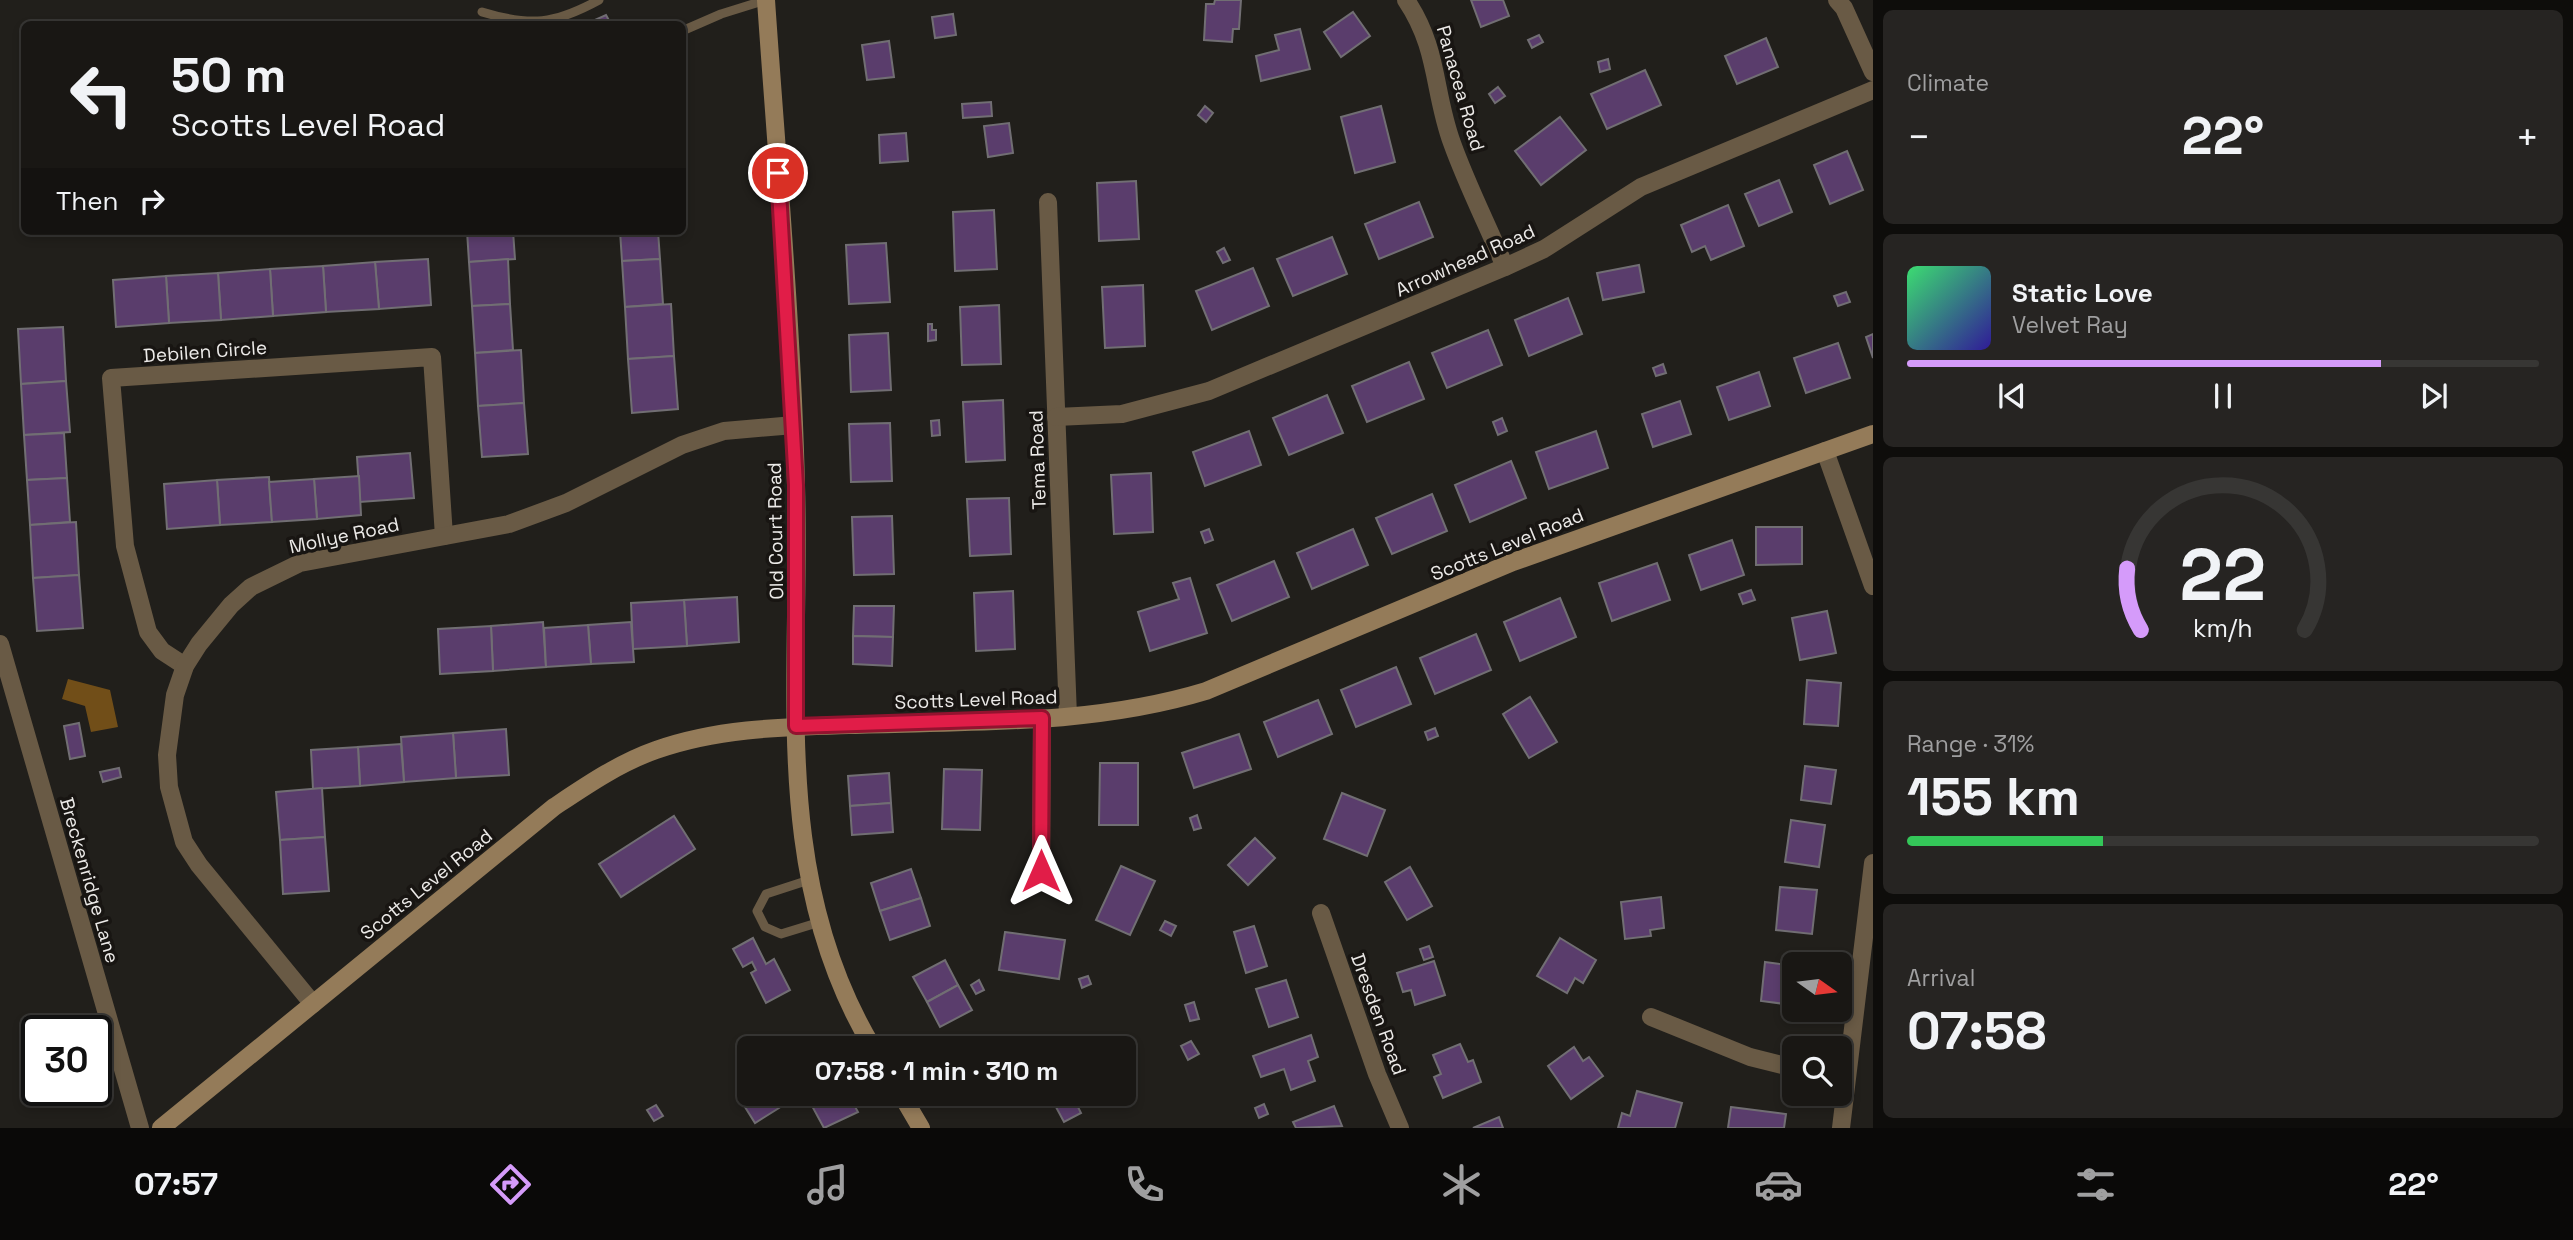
<!DOCTYPE html>
<meta charset="utf-8">
<style>
body{margin:0;font-family:"Space Grotesk",sans-serif;background:#262422;color:#f1f3f6;height:100vh;display:flex;flex-direction:column;font-size:26px;white-space:nowrap}
*{box-sizing:border-box;margin:0}
p{font-size:23px;color:#9f9fa0}
.icon{flex:none;width:38px;height:38px;fill:none;stroke:currentColor;stroke-width:2;stroke-linecap:round;stroke-linejoin:round}
.map{position:relative;flex:1;overflow:hidden}
.sheet{display:flex;flex-direction:column;gap:10px;padding:10px;background:#0e0d0b;width:700px}
.sheet>*{flex:none}
.guide{position:absolute;left:21px;top:21px;width:665px;height:214px;border-radius:10px;box-shadow:0 4px 10px #0003,0 0 0 2px #373634;background:#191714;color:#f1f3f6;overflow:hidden}
.needle{width:46px;rotate:104deg}
.controls{position:absolute;left:1782px;top:952px;display:grid;gap:14px}
.controls a{display:grid;place-items:center;width:70px;height:70px;border-radius:10px;background:#191714;box-shadow:0 4px 10px #0003,0 0 0 2px #373634;font-size:35px}
.speed{position:absolute;left:21px;top:1015px;display:flex;gap:14px;font-size:35px;font-weight:700;text-align:center}
.speed>*{display:grid;place-content:center;width:91px;height:91px;border-radius:50%;background:#191714;box-shadow:0 4px 10px #0003,0 0 0 2px #373634;line-height:1}
.speed .limit{border:4px solid #111;border-radius:10px;background:#fff;color:#111}
.pin{position:absolute;display:grid;place-items:center;width:60px;height:60px;color:#fff;margin:-30px;border:4px solid #fff;border-radius:50%;box-shadow:0 2px 7px #0007}
.me{position:absolute;width:77px;margin:-38px;rotate:0deg;stroke-linejoin:round;filter:drop-shadow(0 0 5px #0008)}
.turn{display:flex;align-items:center;gap:24px;height:147px;padding:0 35px;font-size:32px}
.turn .icon{width:91px;height:91px;stroke-width:2.5}
.turn b{display:block;font-size:49px;line-height:60px}
.then{display:flex;align-items:center;height:66px;padding:0 35px;background:#0003;gap:14px;font-size:26px}
.big{font-size:52px;font-weight:700;line-height:1.1}
.sheet .tile{flex:1;display:flex;flex-direction:column;justify-content:center;gap:10px;min-width:0;padding:0 24px;border-radius:10px;background:#262422}
.sheet .dial{align-items:center;gap:0}
.dial svg{height:182px;overflow:visible;fill:none;stroke:#373634;stroke-width:7;stroke-linecap:round;text-anchor:middle}
.dial text{fill:#f1f3f6;stroke:none}
.song{display:flex;align-items:center;gap:21px}
.cover{width:84px;height:84px;border-radius:10px;background:linear-gradient(135deg,hsl(140 70% 55%),hsl(250 70% 35%))}
.played{height:7px;border-radius:4px;background:linear-gradient(90deg,#d59bfa 75%,#373634 75%)}
.keys{display:flex;justify-content:space-around;direction:ltr}
.heat{display:flex;justify-content:space-between;align-items:center;font-size:38px;direction:ltr}
.charge{height:10px;border-radius:5px;background:linear-gradient(90deg,#34c759 31%,#373634 0)}
.trip{position:absolute;left:737px;top:1036px;width:399px;height:70px;border-radius:10px;background:#191714;box-shadow:0 4px 10px #0003,0 0 0 2px #373634;font-weight:700;line-height:70px;text-align:center}
.tab-bar{display:flex;height:112px;justify-content:space-around;align-items:center;background:#0a0908;color:#9f9fa0}
.tab-bar .icon{width:49px;height:49px}
.tab-bar .current{color:#d59bfa}
.tab-bar b{font-size:32px;color:#f1f3f6}
main{display:flex;flex:1;min-height:0}
.map>svg:first-child{display:block}
.water{fill:#714e18}
.building{fill:#5a3d6c;stroke:#716e73;stroke-width:2}
.lines{fill:none;stroke-linecap:round;stroke-linejoin:round}
.lane{stroke:#695a45;stroke-width:9}
.street{stroke:#695a45;stroke-width:18}
.secondary{stroke:#947b59;stroke-width:18}
.route-casing{stroke:#92132f;stroke-width:18}
.route{stroke:#e11d48;stroke-width:12}
.labels{text-anchor:middle;stroke-width:7;stroke-linejoin:round;paint-order:stroke}
.street-label{font-size:19px;fill:#eceae8;stroke:#181512}
</style>
<main>
<div class="map">
<svg width="1873" height="1128" viewBox="0 0 1873 1128">
<rect width="100%" height="100%" fill="#211f1b"/>
<path class="water" d="M68,679l42,11 8,37 -27,5 -6,-26 -23,-7z"/>
<g class="building">
<path d="M1215,0h26l-2,29h-6l-1,13 -28,-2 2,-36h8z"/>
<path d="M1471,0h32l6,16 -28,11z"/>
<path d="M1353,12l17,24 -29,21 -17,-25z"/>
<path d="M953,14l3,21 -21,3 -3,-21z"/>
<path d="M606,15l5,9h-25z"/>
<path d="M1300,29l10,40 -49,12 -5,-25 23,-6 -4,-15z"/>
<path d="M1539,35l4,7 -11,6 -4,-8z"/>
<path d="M1766,38l12,29 -41,17 -12,-28z"/>
<path d="M889,41l5,36 -27,3 -5,-35z"/>
<path d="M1608,59l2,10 -10,3 -2,-10z"/>
<path d="M1645,70l16,35 -54,24 -16,-35z"/>
<path d="M1498,87l7,9 -10,7 -6,-9z"/>
<path d="M991,102l1,14 -29,2 -1,-14z"/>
<path d="M1205,106l8,7 -7,9 -8,-7z"/>
<path d="M1381,106l14,56 -40,11 -14,-56z"/>
<path d="M1560,117l26,33 -45,35 -26,-34z"/>
<path d="M1009,123l4,30 -25,4 -4,-31z"/>
<path d="M906,133l2,28 -28,2 -1,-28z"/>
<path d="M1847,151l16,39 -33,14 -16,-39z"/>
<path d="M1779,180l13,32 -33,14 -14,-32z"/>
<path d="M1136,181l3,58 -40,2 -2,-58z"/>
<path d="M1419,202l14,35 -54,22 -14,-35z"/>
<path d="M1728,205l16,41 -33,14 -6,-14 -13,6 -11,-27z"/>
<path d="M994,210l3,59 -42,2 -2,-59z"/>
<path d="M467,231h46l2,28 -46,3z"/>
<path d="M620,231h38l2,28 -38,2z"/>
<path d="M1332,237l15,37 -54,22 -16,-37z"/>
<path d="M886,243l4,59 -41,2 -3,-59z"/>
<path d="M1224,248l6,12 -7,3 -6,-11z"/>
<path d="M428,259l3,46 -52,4 -4,-47z"/>
<path d="M508,259l2,45 -38,2 -3,-44z"/>
<path d="M660,259l3,45 -38,3 -3,-46z"/>
<path d="M375,262l4,47 -53,3 -3,-46z"/>
<path d="M1639,265l5,27 -41,8 -6,-27z"/>
<path d="M323,266l3,46 -53,4 -3,-47z"/>
<path d="M1253,268l16,38 -57,24 -16,-39z"/>
<path d="M270,269l3,47 -52,4 -3,-47z"/>
<path d="M218,273l3,47 -52,3 -3,-47z"/>
<path d="M166,276l3,47 -53,4 -3,-47z"/>
<path d="M1143,285l2,61 -40,2 -3,-61z"/>
<path d="M1846,292l4,10 -12,4 -4,-10z"/>
<path d="M1568,298l14,36 -53,22 -14,-36z"/>
<path d="M510,304l3,46 -38,3 -3,-47z"/>
<path d="M671,304l3,52 -46,3 -3,-52z"/>
<path d="M999,305l2,59 -39,1 -2,-58z"/>
<path d="M928,324h4v6h4v10l-8,1z"/>
<path d="M63,327l3,54 -45,3 -3,-55z"/>
<path d="M1488,330l14,35 -55,23 -15,-35z"/>
<path d="M888,333l3,57 -40,2 -2,-57z"/>
<path d="M1873,334v24l-7,-21z"/>
<path d="M1838,343l12,35 -44,15 -12,-35z"/>
<path d="M521,350l3,53 -46,3 -3,-53z"/>
<path d="M674,356l4,53 -46,4 -4,-54z"/>
<path d="M1409,362l15,37 -57,23 -15,-36z"/>
<path d="M1663,364l3,9 -10,3 -3,-8z"/>
<path d="M1759,372l11,34 -41,14 -12,-33z"/>
<path d="M66,381l4,51 -46,3 -3,-51z"/>
<path d="M1327,395l16,38 -54,22 -16,-37z"/>
<path d="M1003,400l2,60 -39,2 -3,-60z"/>
<path d="M1680,401l11,33 -38,13 -11,-33z"/>
<path d="M524,403l4,51 -46,3 -4,-51z"/>
<path d="M1502,418l5,13 -9,4 -5,-13z"/>
<path d="M939,420l1,15 -8,1 -1,-15z"/>
<path d="M890,423l2,58 -41,1 -2,-58z"/>
<path d="M1249,431l12,34 -56,21 -12,-34z"/>
<path d="M1596,431l12,37 -59,21 -13,-37z"/>
<path d="M64,433l3,45 -40,2 -3,-45z"/>
<path d="M410,453l4,45 -54,4 -3,-45z"/>
<path d="M1511,461l15,37 -56,24 -15,-37z"/>
<path d="M1151,473l2,59 -39,2 -3,-59z"/>
<path d="M359,476l2,39 -44,4 -3,-40z"/>
<path d="M269,477l3,45 -52,3 -3,-45z"/>
<path d="M67,478l3,44 -40,3 -3,-45z"/>
<path d="M314,479l3,40 -45,3 -3,-40z"/>
<path d="M217,480l3,45 -53,4 -3,-45z"/>
<path d="M1432,494l15,37 -55,23 -16,-36z"/>
<path d="M1009,498l2,56 -41,2 -3,-57z"/>
<path d="M892,516l2,58 -40,1 -2,-58z"/>
<path d="M76,522l3,53 -46,3 -3,-53z"/>
<path d="M1756,527h46v37l-46,1z"/>
<path d="M1209,529l4,11 -8,3 -4,-11z"/>
<path d="M1353,529l15,36 -56,24 -15,-36z"/>
<path d="M1732,540l12,35 -43,15 -12,-35z"/>
<path d="M1274,561l15,36 -57,24 -15,-36z"/>
<path d="M1657,563l13,37 -58,21 -13,-38z"/>
<path d="M79,575l4,53 -46,3 -4,-53z"/>
<path d="M1190,578l17,55 -57,18 -12,-39 41,-13 -6,-16z"/>
<path d="M1751,590l4,10 -12,4 -4,-10z"/>
<path d="M1013,591l2,58 -39,2 -2,-58z"/>
<path d="M737,597l2,45 -52,4 -3,-46z"/>
<path d="M1560,598l16,39 -56,24 -16,-39z"/>
<path d="M684,600l3,46 -54,3 -2,-46z"/>
<path d="M854,606h40l-1,31 -40,-1z"/>
<path d="M1827,611l9,42 -36,7 -8,-42z"/>
<path d="M543,622l3,45 -53,4 -2,-45z"/>
<path d="M631,622l3,40 -43,2 -3,-39z"/>
<path d="M588,625l3,39 -45,3 -2,-39z"/>
<path d="M491,626l2,45 -53,3 -2,-45z"/>
<path d="M1476,634l15,36 -56,24 -15,-36z"/>
<path d="M853,636l40,1 -1,29 -39,-2z"/>
<path d="M1396,667l15,37 -55,23 -15,-37z"/>
<path d="M1807,680l34,3 -3,43 -34,-2z"/>
<path d="M1530,697l27,45 -28,16 -26,-44z"/>
<path d="M1318,700l14,34 -54,23 -14,-35z"/>
<path d="M79,723l6,33 -15,3 -6,-33z"/>
<path d="M1435,728l3,8 -10,4 -3,-8z"/>
<path d="M506,729l3,46 -53,3 -3,-45z"/>
<path d="M453,733l3,45 -52,4 -3,-45z"/>
<path d="M1239,734l12,35 -57,19 -12,-35z"/>
<path d="M401,744l3,38 -44,4 -2,-39z"/>
<path d="M358,747l2,39 -47,3 -2,-39z"/>
<path d="M1100,763h38v62h-39z"/>
<path d="M1805,766l31,4 -5,34 -30,-4z"/>
<path d="M119,768l2,9 -18,5 -3,-10z"/>
<path d="M944,769l38,1 -2,60 -38,-1z"/>
<path d="M889,773l2,30 -41,3 -2,-30z"/>
<path d="M322,788l3,49 -45,3 -4,-48z"/>
<path d="M1342,793l43,17 -18,46 -43,-17z"/>
<path d="M891,803l2,29 -41,3 -2,-29z"/>
<path d="M1197,815l4,13 -7,2 -4,-12z"/>
<path d="M674,816l21,33 -74,48 -22,-33z"/>
<path d="M1791,820l34,5 -6,42 -34,-5z"/>
<path d="M325,837l4,54 -46,3 -3,-54z"/>
<path d="M1255,838l20,20 -27,27 -20,-20z"/>
<path d="M1121,866l34,15 -25,54 -34,-15z"/>
<path d="M1410,867l22,39 -25,14 -22,-38z"/>
<path d="M911,869l10,29 -41,13 -9,-28z"/>
<path d="M1780,887l37,3 -5,44 -36,-4z"/>
<path d="M1661,897l3,31 -14,2 1,6 -26,3 -4,-37z"/>
<path d="M921,898l9,28 -40,14 -10,-29z"/>
<path d="M1165,921l11,5 -5,10 -11,-6z"/>
<path d="M1254,926l13,40 -21,7 -12,-41z"/>
<path d="M1005,932l60,8 -6,39 -60,-9z"/>
<path d="M753,938l13,26 8,-5 16,31 -24,13 -15,-30 5,-3 -4,-8 -9,5 -10,-18z"/>
<path d="M1560,938l36,22 -13,23 -8,-5 -8,15 -30,-17z"/>
<path d="M1429,946l4,11 -9,3 -4,-11z"/>
<path d="M945,960l13,25 -31,17 -14,-25z"/>
<path d="M1434,961l11,34 -30,10 -4,-15 -8,2 -6,-19z"/>
<path d="M1765,962l29,4 -1,39 -32,-4z"/>
<path d="M1088,976l3,8 -9,4 -3,-9z"/>
<path d="M979,980l5,10 -8,4 -5,-9z"/>
<path d="M1286,980l12,37 -29,10 -13,-38z"/>
<path d="M958,985l14,25 -32,17 -13,-25z"/>
<path d="M1194,1002l5,17 -9,2 -5,-16z"/>
<path d="M1311,1035l7,22 -10,4 7,20 -24,9 -7,-21 -23,8 -8,-21z"/>
<path d="M1191,1041l8,13 -11,6 -7,-14z"/>
<path d="M1460,1044l8,18 5,-2 8,22 -38,16 -9,-21 7,-3 -8,-19z"/>
<path d="M1574,1047l9,14 6,-4 14,19 -32,23 -23,-33z"/>
<path d="M1637,1091l45,12 -7,25h-57l4,-15 8,3z"/>
<path d="M765,1094h5l9,14 -24,15 -10,-16z"/>
<path d="M833,1094h15l10,18 -34,16 -12,-22z"/>
<path d="M1049,1094h31l-7,3 8,16 -17,9z"/>
<path d="M1264,1104l4,10 -9,4 -4,-10z"/>
<path d="M656,1105l7,11 -9,5 -7,-11z"/>
<path d="M1334,1106l8,20 -46,2 -3,-6z"/>
<path d="M1731,1107l55,7 -2,14h-56z"/>
<path d="M1499,1117l4,11h-30z"/>
</g>
<g class="lines">
<g class="lane">
<path d="M482,12c49,15 73,12 117,-12"/>
<path d="M682,31l39,-17 45,-14"/>
<path d="M809,880l-43,14 -9,17 8,16 16,7 39,-12"/>
</g>
<g class="street">
<path d="M1406,0c33,49 27,91 46,143 15,42 36,83 53,124"/>
<path d="M1837,0l7,8 29,64"/>
<path d="M1048,202l20,514"/>
<path d="M1056,417l66,-3 87,-23 296,-124 39,-18 97,-62 232,-97"/>
<path d="M1825,451l48,135"/>
<path d="M0,644l140,484"/>
<path d="M185,666l-23,-15 -14,-19 -23,-86 -14,-168 321,-21 12,179"/>
<path d="M1041,871l1,-153"/>
<path d="M1321,913l56,161 23,54"/>
<path d="M313,1004l-114,-139 -15,-23 -15,-55 -2,-32 8,-60 10,-29 14,-22 32,-39 20,-18 49,-24 209,-39 57,-21 116,-58 42,-14 70,-6"/>
<path d="M1651,1017l99,40 44,11"/>
<path d="M1841,1128l32,-265"/>
</g>
<g class="secondary">
<path d="M766,0c11,161 26,323 30,485 6,193 -28,389 77,563"/>
<path d="M901,1094l20,34"/>
<path d="M161,1128l393,-321c33,-22 65,-44 102,-57 62,-22 128,-23 193,-25 119,-4 242,1 357,-34l307,-129 360,-128"/>
</g>
</g>
<g class="lines">
<g class="route-casing">
<path id="route" d="M778,173l18,312v241l246,-8 -1,153"/>
</g>
<use href="#route" class="route"/>
</g>
<g class="labels">
<g class="street-label">
<text transform="translate(1461 88) rotate(74)" y="7">Panacea Road</text>
<text transform="translate(1465 260) rotate(-24)" y="7">Arrowhead Road</text>
<text transform="translate(205 351) rotate(-4)" y="7">Debilen Circle</text>
<text transform="translate(1037 460) rotate(-92)" y="7">Tema Road</text>
<text transform="translate(775 531) rotate(-91)" y="7">Old Court Road</text>
<text transform="translate(344 535) rotate(-12)" y="7">Mollye Road</text>
<text transform="translate(1507 544) rotate(-22)" y="7">Scotts Level Road</text>
<text transform="translate(976 699) rotate(-2)" y="7">Scotts Level Road</text>
<text transform="translate(90 880) rotate(74)" y="7">Breckenridge Lane</text>
<text transform="translate(426 884) rotate(-39)" y="7">Scotts Level Road</text>
<text transform="translate(1379 1014) rotate(70)" y="7">Dresden Road</text>
</g>
</g>
</svg>
<div class="controls">
<a><svg class="needle" viewBox="-14 -14 28 28"><path d="M0-13l5 13h-10z" fill="#e53935"/><path d="M0 13l5-13h-10z" fill="#9f9fa0"/></svg></a>
<a><svg class="icon" aria-label="search" viewBox="0 0 24 24"><circle cx="10" cy="10" r="6"/><path d="M15 15l6 6"/></svg></a>
</div>
<div class="speed"><div class="limit">30</div></div>
<div class="pin" style="left:778px;top:173px;background:#d93025"><svg class="icon" aria-label="arrive" viewBox="0 0 24 24"><path d="M6 21V4h12l-3 4 3 4H6"/></svg></div>
<svg class="me" style="left:1041px;top:871px" viewBox="-20 -20 40 40"><path d="M0-17L14 15 0 8-14 15z" fill="#e11d48" stroke="#fff" stroke-width="4"/></svg>
<div class="trip">07:58 · 1 min · 310 m</div>
<div class="guide">
<div class="turn"><svg class="icon" aria-label="left" viewBox="0 0 24 24"><path d="M17 20v-9H6M10 6l-5 5 5 5"/></svg><div><b>50 m</b>Scotts Level Road</div></div>
<div class="then">Then<svg class="icon" aria-label="right" viewBox="0 0 24 24"><path d="M7 20v-9h11M14 6l5 5-5 5"/></svg></div>
</div>
</div>
<section class="sheet">
<div class="tile"><p>Climate</p>
<div class="heat"><a>−</a><b class="big">22°</b><a>+</a></div>
</div>
<div class="tile">
<div class="song"><i class="cover"></i><div><b>Static Love</b><p>Velvet Ray</p></div></div>
<div class="played"></div>
<div class="keys"><svg class="icon" aria-label="previous" viewBox="0 0 24 24"><path d="M18 5L8 12l10 7zM5 5v14"/></svg><svg class="icon" aria-label="pause" viewBox="0 0 24 24"><path d="M8 5v14M16 5v14"/></svg><svg class="icon" aria-label="next" viewBox="0 0 24 24"><path d="M6 5l10 7-10 7zM19 5v14"/></svg></div>
</div>
<div class="tile dial"><svg viewBox="0 0 100 80">
<path d="M14 69A42 42 0 1 1 86 69"/>
<path d="M14 69A42 42 0 0 1 8 42" stroke="#d59bfa"/>
<text x="50" y="56" font-size="32" font-weight="700">22</text>
<text x="50" y="72" font-size="11">km/h</text>
</svg></div>
<div class="tile"><p>Range · 31%</p><b class="big">155 km</b><div class="charge"></div></div>
<div class="tile"><p>Arrival</p><b class="big">07:58</b></div>
</section>
</main>
<nav class="tab-bar">
<b>07:57</b>
<svg class="icon current" aria-label="directions" viewBox="0 0 24 24"><path d="M12 3l9 9-9 9-9-9zM9 14v-3h6M13 9l2 2-2 2"/></svg>
<svg class="icon" aria-label="music" viewBox="0 0 24 24"><path d="M9 18V5l10-2v13"/><circle cx="6" cy="18" r="3"/><circle cx="16" cy="16" r="3"/></svg>
<svg class="icon" aria-label="phone" viewBox="0 0 24 24"><path d="M5 4h4l2 5-3 2q2 4 5 5l2-3 5 2v4C11 20 4 13 5 4z"/></svg>
<svg class="icon" aria-label="climate" viewBox="0 0 24 24"><path d="M12 3v18M4 7l16 10M4 17L20 7"/></svg>
<svg class="icon" aria-label="car" viewBox="0 0 24 24"><path d="M5 17H2v-5l4-1 3-4h7l3 4 3 1v5h-3M9 17h6M6 11h13"/><circle cx="7" cy="17" r="2"/><circle cx="17" cy="17" r="2"/></svg>
<svg class="icon" aria-label="filters" viewBox="0 0 24 24"><path d="M4 7h16M4 17h16"/><circle cx="9" cy="7" r="2"/><circle cx="15" cy="17" r="2"/></svg>
<b>22°</b>
</nav>
